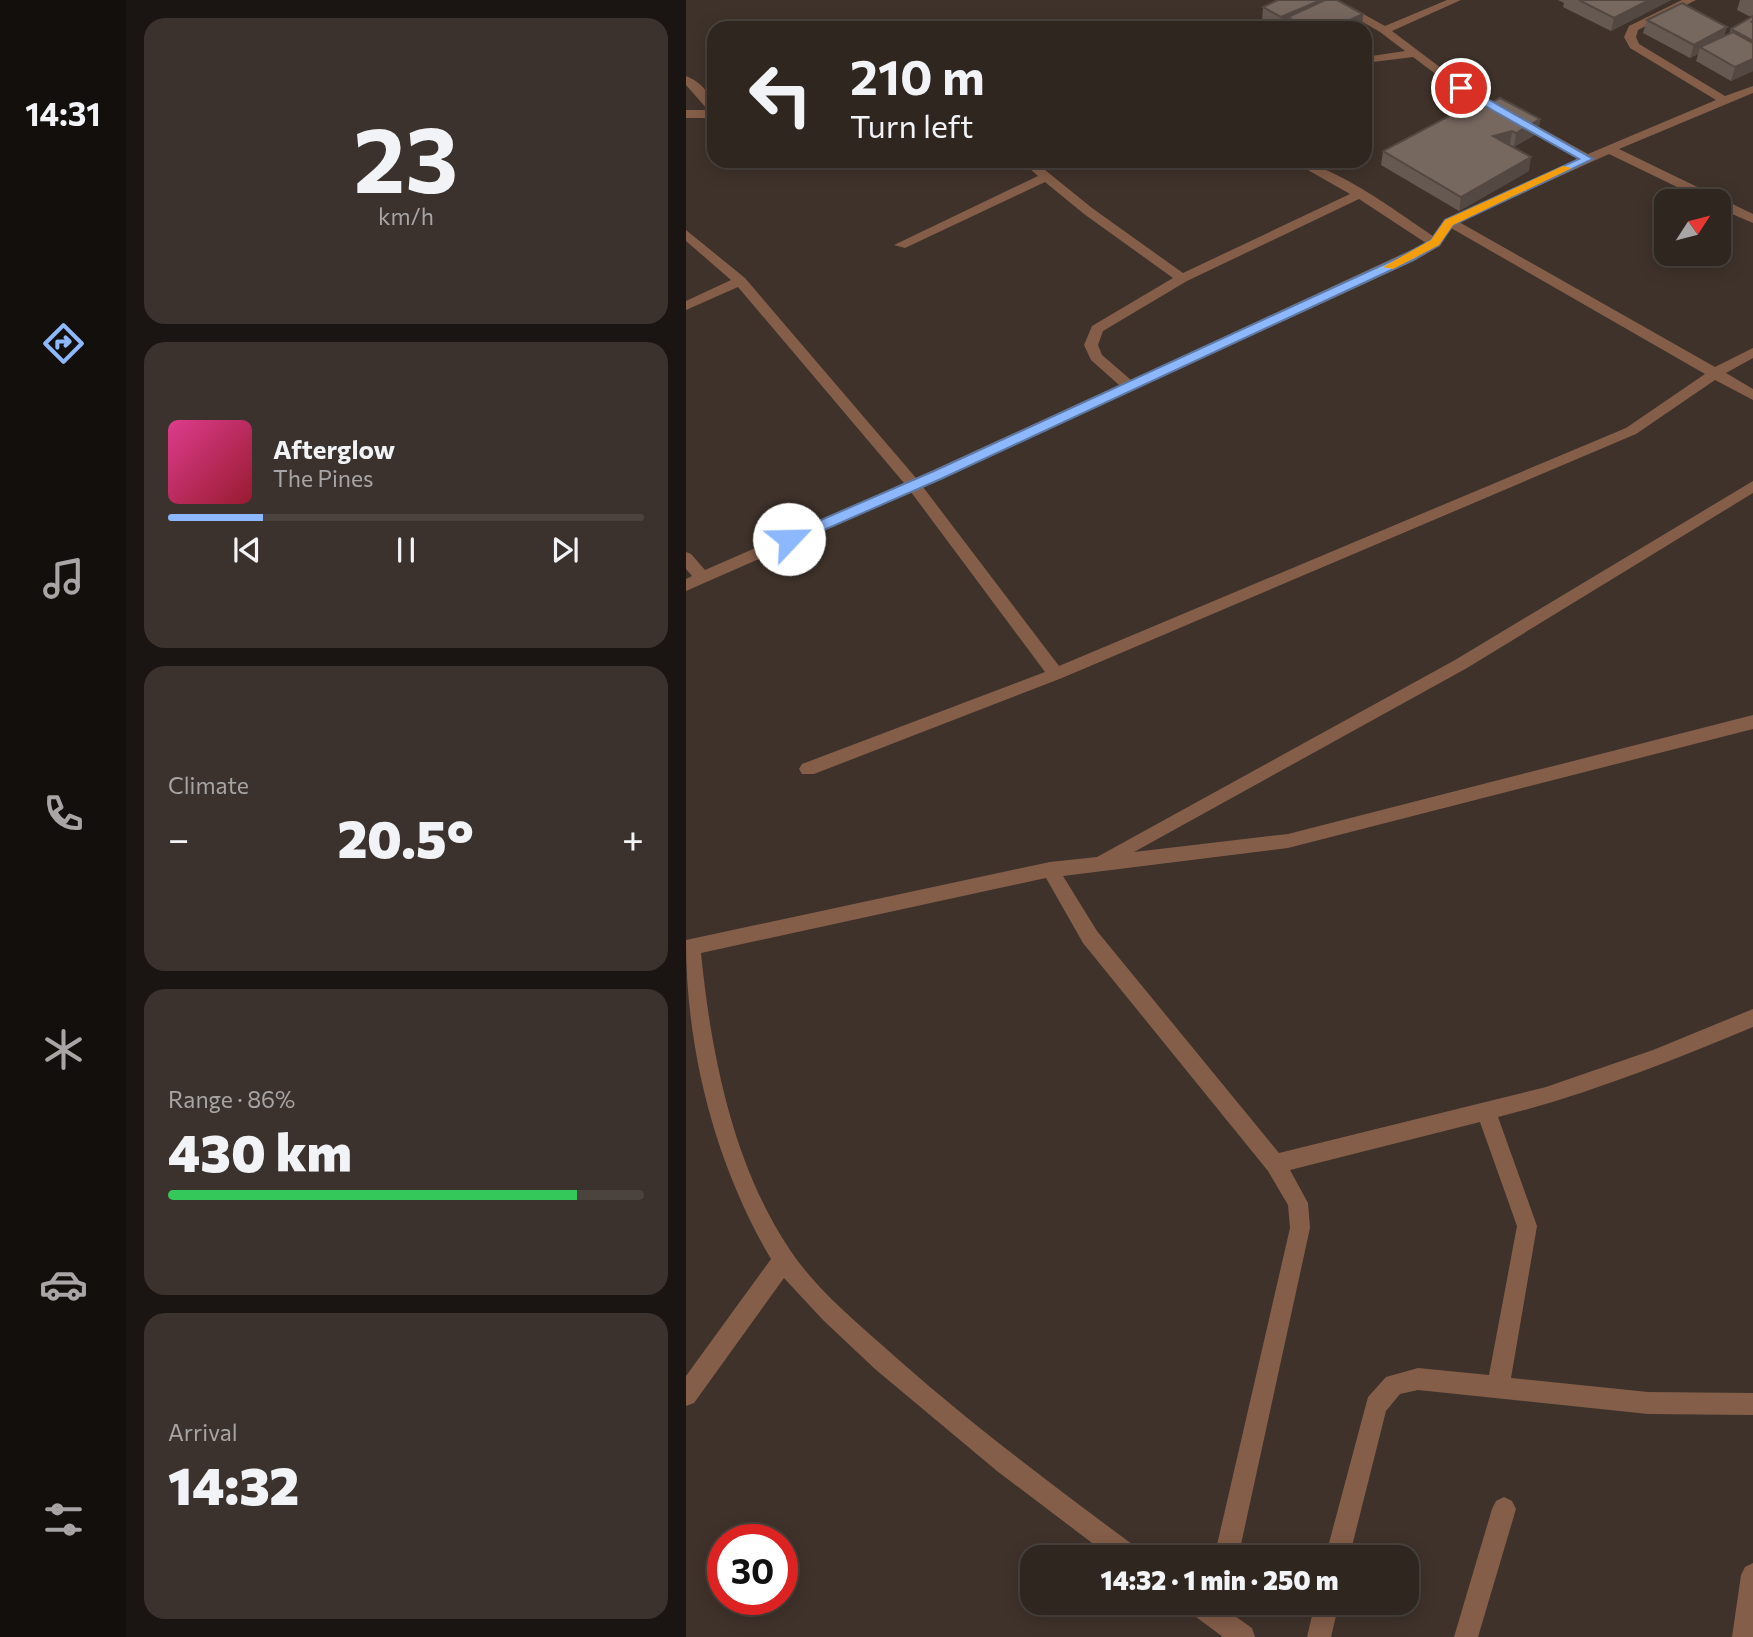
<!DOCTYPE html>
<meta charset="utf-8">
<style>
body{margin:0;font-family:Commissioner,sans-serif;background:#3b322d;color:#f1f3f6;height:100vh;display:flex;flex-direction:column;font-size:26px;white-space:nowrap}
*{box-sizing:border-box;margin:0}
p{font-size:23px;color:#a7a5a5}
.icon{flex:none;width:38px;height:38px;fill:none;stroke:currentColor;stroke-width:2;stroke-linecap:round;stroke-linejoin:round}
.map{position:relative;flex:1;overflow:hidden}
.side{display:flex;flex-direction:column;gap:18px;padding:18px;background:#1a1512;width:560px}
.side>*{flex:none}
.banner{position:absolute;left:21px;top:21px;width:665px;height:147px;border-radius:21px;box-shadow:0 4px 18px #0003,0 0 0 2px #4a433e;background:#2f2620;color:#f1f3f6;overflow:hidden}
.needle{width:46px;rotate:54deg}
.buttons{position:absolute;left:968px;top:189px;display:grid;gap:14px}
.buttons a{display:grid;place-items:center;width:77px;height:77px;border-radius:14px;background:#2f2620;box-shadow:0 4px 18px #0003,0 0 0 2px #4a433e;font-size:35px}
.speed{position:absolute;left:21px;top:1524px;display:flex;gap:14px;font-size:35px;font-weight:700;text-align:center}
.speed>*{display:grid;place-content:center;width:91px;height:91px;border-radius:50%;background:#2f2620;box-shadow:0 4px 18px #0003,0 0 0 2px #4a433e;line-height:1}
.speed .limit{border:10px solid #d22;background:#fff;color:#111}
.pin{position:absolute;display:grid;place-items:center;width:60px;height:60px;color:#fff;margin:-30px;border:4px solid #fff;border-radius:50%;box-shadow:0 2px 7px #0007}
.me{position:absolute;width:77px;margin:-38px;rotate:66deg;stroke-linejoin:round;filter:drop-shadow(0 0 5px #0008)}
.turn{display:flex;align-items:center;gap:24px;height:147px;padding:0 28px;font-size:32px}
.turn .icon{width:91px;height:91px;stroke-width:2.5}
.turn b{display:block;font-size:49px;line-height:60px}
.big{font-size:52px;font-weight:800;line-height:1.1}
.side .widget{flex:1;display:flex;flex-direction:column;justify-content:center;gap:10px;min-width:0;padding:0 24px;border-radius:21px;background:#3b322d}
.side .dial{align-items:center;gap:0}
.dial b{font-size:91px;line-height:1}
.song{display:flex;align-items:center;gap:21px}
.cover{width:84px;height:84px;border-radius:10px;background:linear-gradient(135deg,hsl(330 70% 55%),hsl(350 70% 35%))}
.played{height:7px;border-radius:4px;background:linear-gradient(90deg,#8eb8fd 20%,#4a433e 20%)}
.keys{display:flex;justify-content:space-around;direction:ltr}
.heat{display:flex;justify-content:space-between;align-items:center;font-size:38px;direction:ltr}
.charge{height:10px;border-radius:5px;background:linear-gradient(90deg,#34c759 86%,#4a433e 0)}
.trip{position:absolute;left:334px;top:1545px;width:399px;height:70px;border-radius:21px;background:#2f2620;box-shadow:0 4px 18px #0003,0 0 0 2px #4a433e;font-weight:800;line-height:70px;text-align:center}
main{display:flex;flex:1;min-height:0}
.dock{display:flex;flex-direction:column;width:126px;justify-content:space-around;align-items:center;background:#130f0d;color:#a7a5a5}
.dock .icon{width:49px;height:49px}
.dock .current{color:#8eb8fd}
.dock b{font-size:32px;color:#f1f3f6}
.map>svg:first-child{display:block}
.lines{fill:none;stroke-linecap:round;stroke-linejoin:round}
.street{fill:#845e49;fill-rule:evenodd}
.wall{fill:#655952}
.shaded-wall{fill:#534842}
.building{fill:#76675f;stroke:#534842;stroke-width:2}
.route{fill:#8eb8fd;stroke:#5c78a4;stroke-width:2}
.slow{fill:#f59e0b}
</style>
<main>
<nav class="dock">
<b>14:31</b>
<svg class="icon current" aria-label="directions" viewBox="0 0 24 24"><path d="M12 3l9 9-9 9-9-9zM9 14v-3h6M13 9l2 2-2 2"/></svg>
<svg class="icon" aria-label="music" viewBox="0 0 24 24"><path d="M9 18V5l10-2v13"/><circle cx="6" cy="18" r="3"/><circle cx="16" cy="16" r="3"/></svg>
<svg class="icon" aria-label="phone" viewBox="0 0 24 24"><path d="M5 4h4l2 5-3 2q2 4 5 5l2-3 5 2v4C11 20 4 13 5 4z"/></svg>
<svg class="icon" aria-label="climate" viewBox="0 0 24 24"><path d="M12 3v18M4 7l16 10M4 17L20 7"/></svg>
<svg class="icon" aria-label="car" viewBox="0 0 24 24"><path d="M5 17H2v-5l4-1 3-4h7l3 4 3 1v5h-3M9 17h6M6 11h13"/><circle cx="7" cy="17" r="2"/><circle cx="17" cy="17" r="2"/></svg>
<svg class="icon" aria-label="filters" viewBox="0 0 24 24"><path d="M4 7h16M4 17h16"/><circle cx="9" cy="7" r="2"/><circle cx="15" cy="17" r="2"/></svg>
</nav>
<section class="side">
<div class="widget dial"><b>23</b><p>km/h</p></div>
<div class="widget">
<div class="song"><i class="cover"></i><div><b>Afterglow</b><p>The Pines</p></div></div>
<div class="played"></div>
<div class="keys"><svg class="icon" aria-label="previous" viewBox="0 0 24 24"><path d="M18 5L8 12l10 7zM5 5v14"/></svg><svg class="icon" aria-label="pause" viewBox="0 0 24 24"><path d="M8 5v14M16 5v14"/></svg><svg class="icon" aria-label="next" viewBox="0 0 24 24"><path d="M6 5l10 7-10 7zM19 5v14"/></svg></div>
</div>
<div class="widget"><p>Climate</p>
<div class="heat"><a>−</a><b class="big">20.5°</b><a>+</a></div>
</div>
<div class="widget"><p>Range · 86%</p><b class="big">430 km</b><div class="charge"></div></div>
<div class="widget"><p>Arrival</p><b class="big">14:32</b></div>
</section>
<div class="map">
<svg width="1067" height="1637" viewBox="0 0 1067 1637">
<rect width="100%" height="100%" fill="#3f322b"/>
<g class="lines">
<g class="street">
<path d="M639,0h13l47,26 62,-26h14l-69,31 73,55 123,68 128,-54 -86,-52 -6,-11 5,-11 53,-26h14l-58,30 -2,7 3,7 86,52 28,-10v7l-134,56 134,65v9l-35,-15v-7h-12l-97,-47 -150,68 256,145 38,-19v10l-27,15 27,16v11l-38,-20 -79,54 -574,244 -248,96h-12l-3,-5 3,-5 243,-92 -134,-180 -225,99v-12l6,-3 -6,-7v-17l5,2 14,16 199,-87 -166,-196 -52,23v-9l45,-21 -45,-39v-11l59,48 171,200 203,-93 -28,-25 -7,-15 8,-19 81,-48 -89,-64 -39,-32 -140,66 -11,-3 144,-69 -17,-15h13l58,47 91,65 167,-79 -58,-33c38,0 108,53 141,75l12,-17 133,-60 -121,-69 -44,-33 -48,6v-6l40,-6 -25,-19zM673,199l67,44 -295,137 -29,-25 -4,-10 5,-14 84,-50zM765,228l254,146 -79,54 -567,238 -136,-179 491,-226 26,-15z"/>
<path d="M0,76c18,7 28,22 28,42h-28v-8h22l-22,-25z"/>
<path d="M1067,481v12l-286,175 -333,184 154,-18 465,-119v14l-465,119 -225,28 34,55 182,222 267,-66 107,-37 100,-41v18c-84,35 -167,68 -255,90l39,109 -26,152 137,14 105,1v22l-105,-1 -230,-24 -18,4 -14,17 -37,147h-24l43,-161 18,-20 32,-9 71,7 28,-149 -37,-104 -190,48 18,33 2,25 -72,330h-24l76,-330 -2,-23 -20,-34 -185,-228 -37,-65 -345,75c10,101 32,212 89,297 24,36 60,67 92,95 82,74 170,140 258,205l4,8h-32l-115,-87 -122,-102 -52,-49 -39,-42 -90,125 -8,3v-30l85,-117c-56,-95 -85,-209 -85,-319l364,-78 47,-5 358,-197z"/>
<path d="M818,1497l8,4 4,8 -38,128h-24l38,-128 4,-8z"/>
<path d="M1067,1563v74h-21l9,-62 4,-8z"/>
<path d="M498,1603h32l36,25 3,9h-32l-35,-26z"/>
<path d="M629,1603h24l-8,34h-24z"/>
</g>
</g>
<g class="wall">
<path d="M872,0h113l-60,31 -48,-24 1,-4z"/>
<path d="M1054,0h13v71l-22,10 -35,-20 2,-7 -8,4 -47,-25 4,-13 78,16 4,-2 2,-5 20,-12 -14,-7z"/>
<path d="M577,7l100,7 -1,14h-86l-14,-8z"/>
<path d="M789,111l65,8 -2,14 -24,14 15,24 -70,40 -78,-46 2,-14z"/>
</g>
<g class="shaded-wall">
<path d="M635,0h10l-43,17 -1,11h-6v-11z"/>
<path d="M963,0h22l-60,31 3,-13z"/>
<path d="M677,14l-1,14h-29z"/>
<path d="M1041,27l-4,13 -23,7 -2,7 -8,4 4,-13z"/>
<path d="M1067,59v12l-22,10 4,-14z"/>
<path d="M854,119l-2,14 -24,14 2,-14z"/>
<path d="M826,131l-2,14 -17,-9z"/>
<path d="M845,157l-2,14 -70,40 2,-14z"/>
</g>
<g class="building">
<path d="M592,0h43l-40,17 -18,-10z"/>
<path d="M639,0h12l26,14 -30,14h-27l-18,-11z"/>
<path d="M893,0h70l-35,18z"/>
<path d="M996,3l45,24 -33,18 -47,-25z"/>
<path d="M1067,16v6h-1l1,1v18l-22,-12z"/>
<path d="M1047,32l20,11v16l-18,8 -35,-20z"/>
<path d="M814,98l40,21 -24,14 -4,-2 -19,5 38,21 -70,40 -78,-46 83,-44 9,4z"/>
</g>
<path class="route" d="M771,86h8l128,73 -140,66 -14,20 -26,15 -470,218 -149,65h-10v-7l150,-65 470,-216 27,-15 14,-20 134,-61 -122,-69z"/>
<path class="slow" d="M877,166l9,2 -119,57 -14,20 -46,24 -10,-2 48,-27 14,-20z"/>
</svg>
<div class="buttons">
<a><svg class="needle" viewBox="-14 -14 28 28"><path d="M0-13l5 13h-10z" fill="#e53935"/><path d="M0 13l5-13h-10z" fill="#a7a5a5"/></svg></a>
</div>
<div class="speed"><div class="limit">30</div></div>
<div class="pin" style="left:775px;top:88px;background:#d93025"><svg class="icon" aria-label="arrive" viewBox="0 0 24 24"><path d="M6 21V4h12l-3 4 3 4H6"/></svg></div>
<svg class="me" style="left:103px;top:539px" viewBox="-20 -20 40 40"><circle r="19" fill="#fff"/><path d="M0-13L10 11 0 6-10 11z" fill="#8eb8fd"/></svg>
<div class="trip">14:32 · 1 min · 250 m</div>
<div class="banner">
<div class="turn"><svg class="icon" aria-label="left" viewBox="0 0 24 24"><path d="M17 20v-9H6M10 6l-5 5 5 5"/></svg><div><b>210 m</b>Turn left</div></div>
</div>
</div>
</main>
